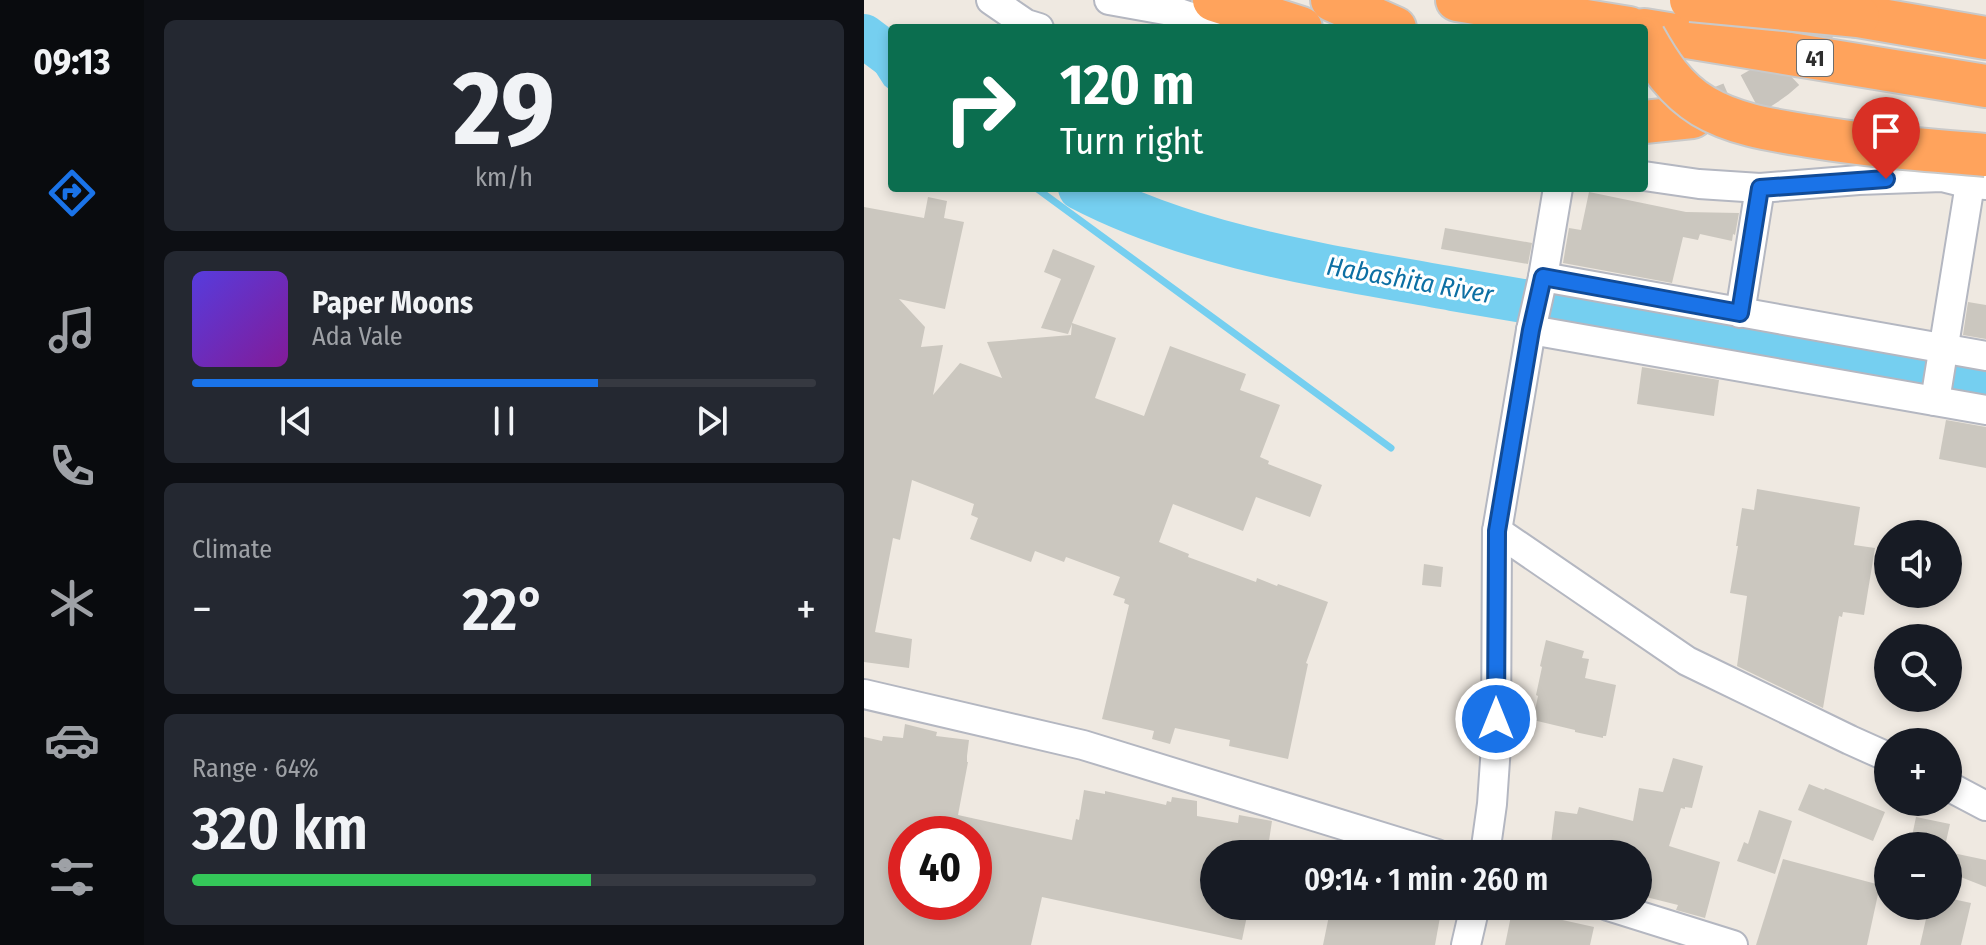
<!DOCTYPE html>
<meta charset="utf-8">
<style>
body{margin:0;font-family:"Fira Sans Condensed",sans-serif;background:#242831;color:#f1f3f6;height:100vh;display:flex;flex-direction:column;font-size:30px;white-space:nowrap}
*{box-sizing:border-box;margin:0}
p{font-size:26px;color:#9ea1a6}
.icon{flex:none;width:44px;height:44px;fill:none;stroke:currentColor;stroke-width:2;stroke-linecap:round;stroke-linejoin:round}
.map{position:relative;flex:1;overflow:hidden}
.panel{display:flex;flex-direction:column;gap:20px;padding:20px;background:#0d0f14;width:720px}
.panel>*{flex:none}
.guide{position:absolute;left:24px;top:24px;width:760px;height:168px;border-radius:8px;box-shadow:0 4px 12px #0003;background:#0b6e4f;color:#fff;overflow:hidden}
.controls{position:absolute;left:1010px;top:520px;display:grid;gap:16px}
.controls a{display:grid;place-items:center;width:88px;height:88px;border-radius:50%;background:#171b24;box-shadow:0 4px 12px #0003;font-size:40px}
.speed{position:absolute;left:24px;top:816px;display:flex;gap:16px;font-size:40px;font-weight:700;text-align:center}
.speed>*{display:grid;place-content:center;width:104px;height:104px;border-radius:50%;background:#171b24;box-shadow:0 4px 12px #0003;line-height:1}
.speed .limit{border:12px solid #d22;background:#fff;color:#111}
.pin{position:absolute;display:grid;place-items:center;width:68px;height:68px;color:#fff;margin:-82px -34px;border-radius:50% 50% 50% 0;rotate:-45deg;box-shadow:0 0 8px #0007}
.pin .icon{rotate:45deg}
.me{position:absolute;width:88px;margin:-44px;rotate:0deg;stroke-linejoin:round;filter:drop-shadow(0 0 6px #0008)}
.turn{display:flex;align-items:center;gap:28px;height:168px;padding:0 40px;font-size:36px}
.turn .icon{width:104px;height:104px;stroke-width:2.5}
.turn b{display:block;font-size:56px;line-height:68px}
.big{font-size:60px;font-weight:600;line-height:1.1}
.panel .tile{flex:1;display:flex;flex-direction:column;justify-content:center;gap:12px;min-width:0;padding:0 28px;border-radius:12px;background:#242831}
.panel .dial{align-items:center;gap:0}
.dial b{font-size:104px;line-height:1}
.song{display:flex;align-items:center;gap:24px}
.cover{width:96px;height:96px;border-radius:12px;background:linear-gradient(135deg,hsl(250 70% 55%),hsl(290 70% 35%))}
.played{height:8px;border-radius:4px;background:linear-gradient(90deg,#1a73e8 65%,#363941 65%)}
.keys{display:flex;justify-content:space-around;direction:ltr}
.heat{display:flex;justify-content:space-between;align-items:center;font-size:44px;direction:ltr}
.charge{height:12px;border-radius:6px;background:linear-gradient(90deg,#34c759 64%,#363941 0)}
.trip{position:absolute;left:336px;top:840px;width:452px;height:80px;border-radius:40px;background:#171b24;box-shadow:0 4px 12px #0003;font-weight:600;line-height:80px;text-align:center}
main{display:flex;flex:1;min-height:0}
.dock{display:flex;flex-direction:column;width:144px;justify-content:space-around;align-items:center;background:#090b0e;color:#9ea1a6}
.dock .icon{width:56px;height:56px}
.dock .current{color:#1a73e8}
.dock b{font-size:36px;color:#f1f3f6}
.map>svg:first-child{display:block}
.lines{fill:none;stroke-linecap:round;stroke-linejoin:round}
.stream{stroke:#75cff0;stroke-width:7}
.river{stroke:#75cff0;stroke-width:44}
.building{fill:#cbc7bf;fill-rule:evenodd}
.highway-tunnel{stroke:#c8c4bd;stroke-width:42;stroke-dasharray:42 21;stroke-linecap:butt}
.minor-casing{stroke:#b4b7c1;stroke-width:32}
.highway-casing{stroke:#c9c9c9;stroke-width:46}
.minor{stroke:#fff;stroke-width:28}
.highway{stroke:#ffa35c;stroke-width:42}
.highway-bridge-casing{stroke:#c9c9c9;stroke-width:46;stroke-linecap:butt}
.highway-bridge{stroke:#ffa35c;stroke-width:42}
.route-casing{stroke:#114b97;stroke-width:20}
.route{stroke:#1a73e8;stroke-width:14}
.labels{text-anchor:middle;stroke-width:6;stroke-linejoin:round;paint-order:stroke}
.shield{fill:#fff;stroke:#6d6d6d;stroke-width:2}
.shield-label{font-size:22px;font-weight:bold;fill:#2e2e2e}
.water-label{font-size:26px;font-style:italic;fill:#0d6fa3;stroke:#fff}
</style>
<main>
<nav class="dock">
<b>09:13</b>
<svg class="icon current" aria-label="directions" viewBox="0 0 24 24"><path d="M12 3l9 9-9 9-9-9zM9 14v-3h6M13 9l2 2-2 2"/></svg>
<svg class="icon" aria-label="music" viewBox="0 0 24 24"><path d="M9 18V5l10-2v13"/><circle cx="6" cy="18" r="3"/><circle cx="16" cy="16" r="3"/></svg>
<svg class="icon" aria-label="phone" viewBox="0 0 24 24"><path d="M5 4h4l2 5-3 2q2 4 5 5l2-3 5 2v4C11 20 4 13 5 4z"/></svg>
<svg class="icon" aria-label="climate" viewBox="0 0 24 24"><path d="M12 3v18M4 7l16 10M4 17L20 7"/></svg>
<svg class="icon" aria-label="car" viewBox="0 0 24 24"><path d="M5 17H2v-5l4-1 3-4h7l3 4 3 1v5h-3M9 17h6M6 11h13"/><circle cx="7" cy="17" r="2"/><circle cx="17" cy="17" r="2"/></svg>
<svg class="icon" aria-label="filters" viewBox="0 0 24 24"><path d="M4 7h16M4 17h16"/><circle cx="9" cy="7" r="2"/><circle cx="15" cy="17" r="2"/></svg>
</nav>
<section class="panel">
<div class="tile dial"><b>29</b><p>km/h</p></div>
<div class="tile">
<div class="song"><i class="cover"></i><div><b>Paper Moons</b><p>Ada Vale</p></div></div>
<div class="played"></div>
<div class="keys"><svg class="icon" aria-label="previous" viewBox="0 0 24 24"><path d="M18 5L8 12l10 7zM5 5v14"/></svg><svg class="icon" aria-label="pause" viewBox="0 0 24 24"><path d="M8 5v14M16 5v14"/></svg><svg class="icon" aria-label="next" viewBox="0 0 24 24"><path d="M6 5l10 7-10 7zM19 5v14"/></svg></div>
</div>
<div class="tile"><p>Climate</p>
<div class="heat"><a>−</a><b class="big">22°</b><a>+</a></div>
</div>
<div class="tile"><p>Range · 64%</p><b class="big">320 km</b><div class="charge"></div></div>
</section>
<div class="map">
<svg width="1122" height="945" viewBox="0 0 1122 945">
<rect width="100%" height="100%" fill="#efe9e1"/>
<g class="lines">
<g class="stream">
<path d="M0,47l23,36 5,4"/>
<path d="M172,188l355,260"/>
</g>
<g class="river">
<path d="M0,36l28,21"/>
<path d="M216,188c115,60 247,78 373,101 178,32 356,60 533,91"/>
</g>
</g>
<g class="building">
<path d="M725,192l97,20 53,1 -4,22 -2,-1 -1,7 -32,-7 -2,6 -15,-3 -11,46 -109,-20 6,-35 12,2z"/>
<path d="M64,197l19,4 -3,17 20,4 -19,87 -46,-10 26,28 -4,20 22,-2 -10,50 27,-32 42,15 -15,-36 84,-7 1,-11 -4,10 -27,-6 20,-49 -17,-7 9,-23 42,17 -23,57 44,15 -21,60 49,18 26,-70 76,28 -6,16 40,15 -20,52 9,4 -1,3 54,21 -12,32 -54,-20 -13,34 -70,-27 -14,38 30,12 -1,3 68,25 1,-4 20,8 1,-2 50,18 -22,61 2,1 -20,95 -59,-13 1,-6 -55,-12 -5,16 -18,-5 2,-8 -52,-12 27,-114 -5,-2 1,-4 -12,-4 7,-18 -54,-20 -2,5 -29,-11 -4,11 -61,-23 8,-21 -7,-3 3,-11 -62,-24 -12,60 -7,-2 -18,94 37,7 -3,29 -45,-6v-455l60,11z"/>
<path d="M581,228l87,15 -4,21 -87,-15z"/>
<path d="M1104,302l18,3v34l-23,-4z"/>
<path d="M778,367l77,13 -5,36 -77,-12z"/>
<path d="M1082,420l40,7v41l-47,-9z"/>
<path d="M893,489l103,18 -6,38 21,3 -11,67 -21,-3 -1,5 -3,-1 -16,92 -86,-42 10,-70 -17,-3 8,-47h-2l6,-38 12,2z"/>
<path d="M560,564l19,3 -2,20 -19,-2z"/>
<path d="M682,640l38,11 -2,7 7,1 -4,19 31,7 -10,51h-3v2l-28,-6v-2l-42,-10 5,-24 -2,-1 6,-28 -2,-1z"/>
<path d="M41,724l32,8 -1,4 33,4 -2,16v6h1l-10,53 114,25 4,-21 3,1 5,-30 21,4v-3l61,14 1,-4 4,1 1,-5 25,4v15l41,7 1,-8 33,6 -5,33h-53v52h35l-7,34 -200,-43 -11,48h-167v-208l18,4 1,-5 20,2zM42,834h68v68h-68z"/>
<path d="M809,758l30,8 -11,42 -7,-1v2l-4,-1 -12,38 51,16 -15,56 -29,-8 2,-5 -40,-10v-41h-76l-12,-2 5,-41 22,3 2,-7 54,14 6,-33 24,4z"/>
<path d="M945,784l15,6 1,-2 60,24 -12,29 -75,-31z"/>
<path d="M895,810l33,11 -17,53 -38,-13 7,-19 4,2z"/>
<path d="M1052,817l34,7 -5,22h-33l1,-5h-2z"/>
<path d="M1084,852l38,8v27l-38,-15z"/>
<path d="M919,859l97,26 -13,60h-111z"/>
<path d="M1084,898l23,5 -10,42h-41l9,-39h19z"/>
<path d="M467,906h111l-7,39h-112z"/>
<path d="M649,906h34l-2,8 4,3 45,10 -4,18h-85z"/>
</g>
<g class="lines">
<path class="highway-tunnel" d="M828,117c64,-20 114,-45 131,-117"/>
<g class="minor-casing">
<g id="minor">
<path d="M127,0l35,24 13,4"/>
<path d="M245,0l67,12 48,16"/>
<path d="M780,176l55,8 61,4 99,-8 83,-3 28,7 16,1"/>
<path d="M679,277l443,79"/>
<path d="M876,313l20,-125"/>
<path d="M667,330l455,80"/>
<path d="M1071,401l35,-217"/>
<path d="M633,531l190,130 163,79 38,17"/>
<path d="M0,694l219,51 354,109"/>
<path d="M1084,786l38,20"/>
<path d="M621,854l7,-50 4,-58 1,-215 34,-201 12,-53 15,-89"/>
<path d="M744,906l125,39"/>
<path d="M602,945l9,-39"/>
</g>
</g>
<g class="highway-casing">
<g id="highway">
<path d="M350,0l87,28"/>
<path d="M468,0l63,28"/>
<path d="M593,0l172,28"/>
<path d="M994,16l128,22"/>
<path d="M780,30l342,56"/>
<path d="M780,122l48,-5"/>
</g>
</g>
<use href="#minor" class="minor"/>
<use href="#highway" class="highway"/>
<g class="highway-bridge-casing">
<g id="highway-bridge">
<path d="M827,0l167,16"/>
<path d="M780,37c15,27 31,52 59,69 32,19 69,24 106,30 59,10 118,14 177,19"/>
</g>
</g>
<use href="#highway-bridge" class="highway-bridge"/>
</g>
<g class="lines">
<g class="route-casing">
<path id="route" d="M632,719l1,-188 34,-201 12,-53 197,36 20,-125 126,-9"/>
</g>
<use href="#route" class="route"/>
</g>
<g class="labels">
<rect class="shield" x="933" y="40" width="36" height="36" rx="6"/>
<g class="shield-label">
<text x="951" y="66">41</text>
</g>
<g class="water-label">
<text transform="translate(546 280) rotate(10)" y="9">Habashita River</text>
</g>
</g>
</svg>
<div class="controls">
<a><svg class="icon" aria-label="sound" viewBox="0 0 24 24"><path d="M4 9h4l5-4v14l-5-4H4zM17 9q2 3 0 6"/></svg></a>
<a><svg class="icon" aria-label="search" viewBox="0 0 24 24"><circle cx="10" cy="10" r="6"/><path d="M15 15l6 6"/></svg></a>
<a>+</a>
<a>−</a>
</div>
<div class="speed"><div class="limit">40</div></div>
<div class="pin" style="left:1022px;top:179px;background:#d93025"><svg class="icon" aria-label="arrive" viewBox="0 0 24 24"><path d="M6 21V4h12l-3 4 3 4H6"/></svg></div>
<svg class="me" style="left:632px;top:719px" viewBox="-20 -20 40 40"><circle r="17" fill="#1a73e8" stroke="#fff" stroke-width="3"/><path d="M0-11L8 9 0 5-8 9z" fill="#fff"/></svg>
<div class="trip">09:14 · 1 min · 260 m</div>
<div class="guide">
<div class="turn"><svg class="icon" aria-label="right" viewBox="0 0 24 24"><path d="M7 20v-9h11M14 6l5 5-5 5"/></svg><div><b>120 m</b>Turn right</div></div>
</div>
</div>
</main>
